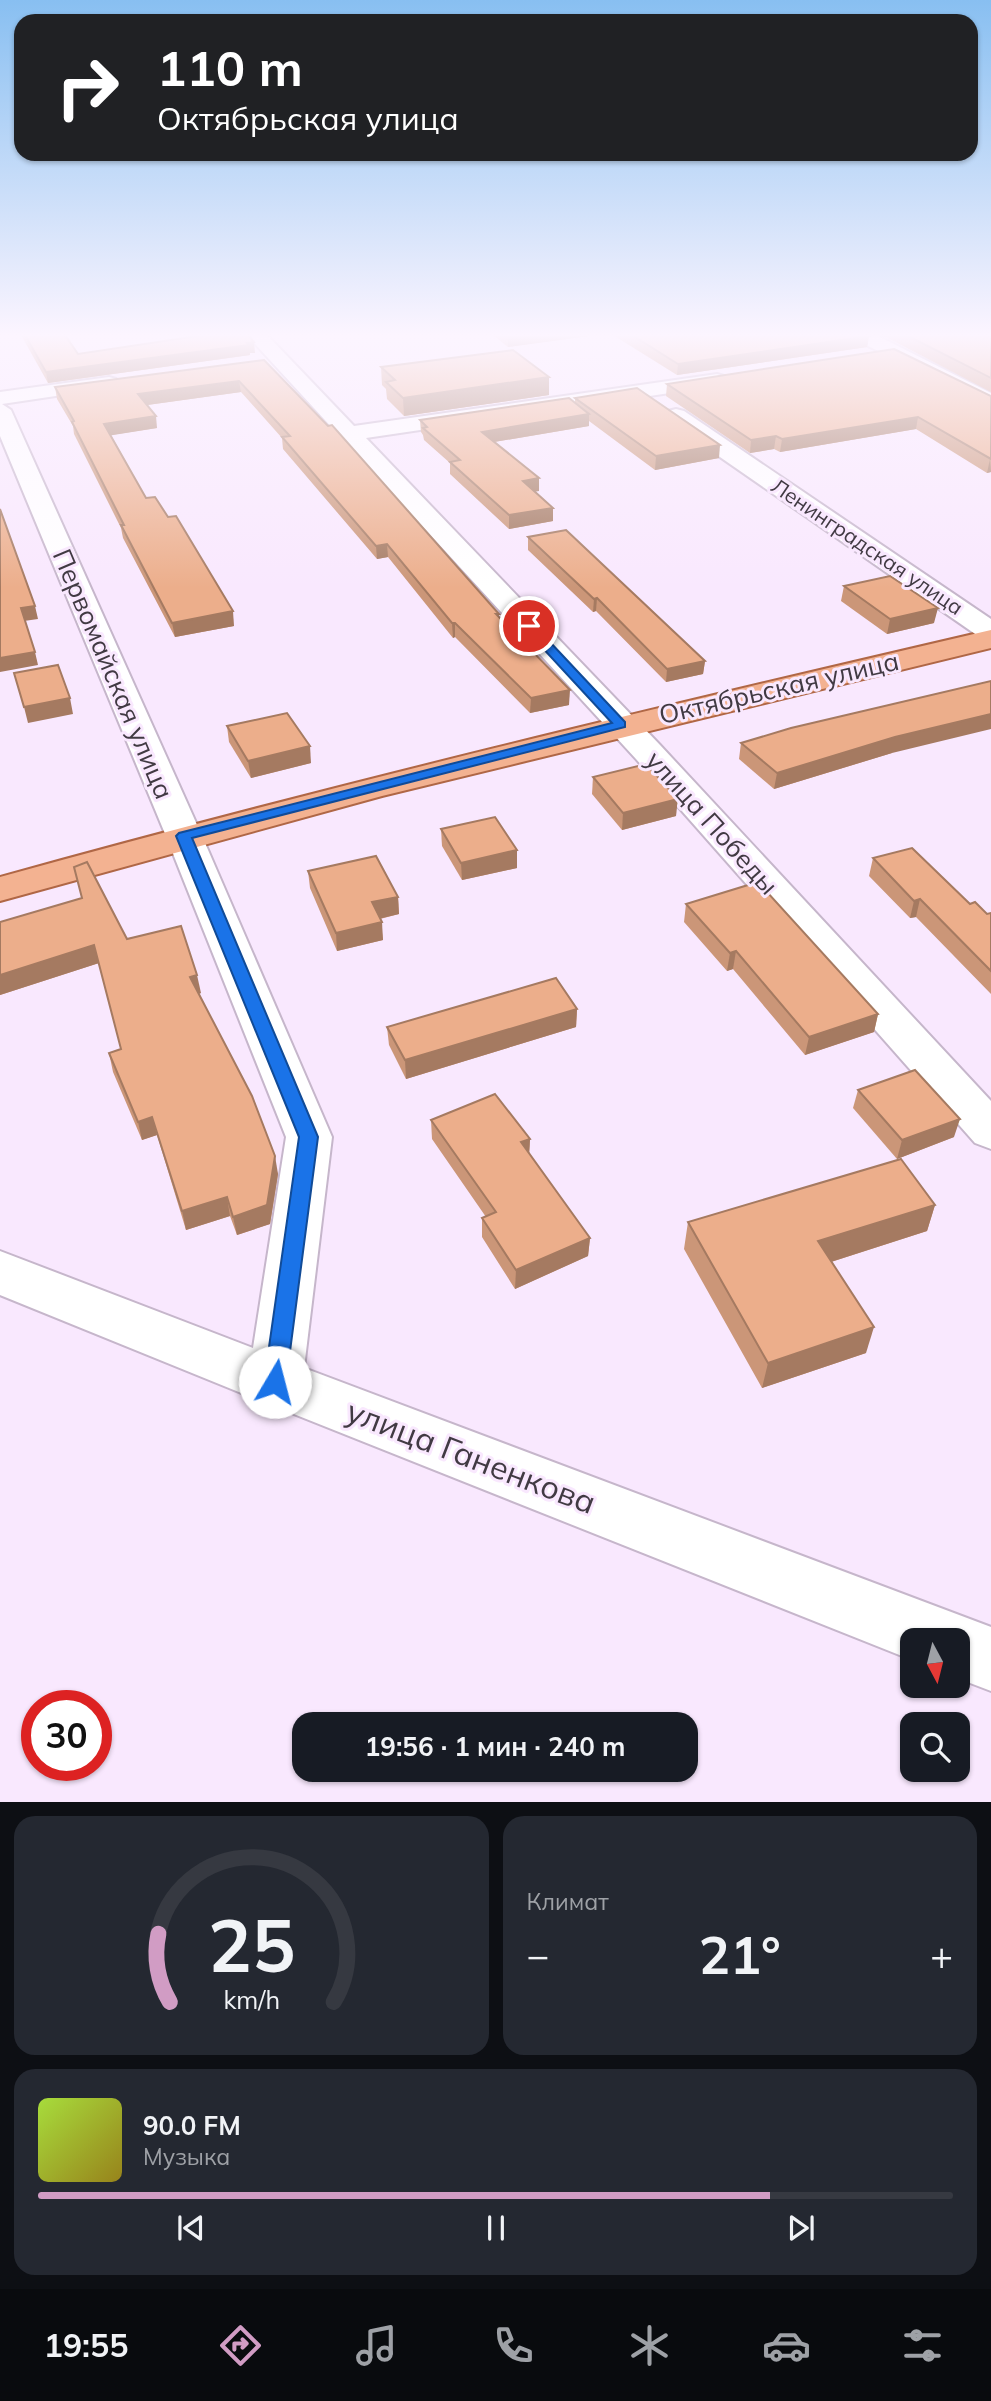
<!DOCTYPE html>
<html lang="ru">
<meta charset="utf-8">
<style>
body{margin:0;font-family:Mulish,sans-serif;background:#242831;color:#f1f3f6;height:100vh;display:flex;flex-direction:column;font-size:26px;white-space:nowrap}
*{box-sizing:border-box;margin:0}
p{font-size:23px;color:#9ea1a6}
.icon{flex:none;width:38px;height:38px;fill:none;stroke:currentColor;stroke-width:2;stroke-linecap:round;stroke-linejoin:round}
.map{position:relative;height:1802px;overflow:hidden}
.panel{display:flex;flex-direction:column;gap:14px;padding:14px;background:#0d0f14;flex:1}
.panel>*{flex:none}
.banner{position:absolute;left:14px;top:14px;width:964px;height:147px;border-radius:21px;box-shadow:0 2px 5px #0004;background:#202124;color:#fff;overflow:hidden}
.needle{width:46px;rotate:173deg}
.controls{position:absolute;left:900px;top:1628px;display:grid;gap:14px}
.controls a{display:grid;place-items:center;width:70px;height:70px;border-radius:14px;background:#171b24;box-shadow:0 2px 5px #0004;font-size:35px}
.speed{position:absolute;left:21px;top:1690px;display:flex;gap:14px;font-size:35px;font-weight:700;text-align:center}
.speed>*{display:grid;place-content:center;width:91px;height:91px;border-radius:50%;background:#171b24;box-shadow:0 2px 5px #0004;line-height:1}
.speed .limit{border:10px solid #d22;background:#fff;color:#111}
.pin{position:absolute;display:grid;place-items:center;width:60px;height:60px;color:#fff;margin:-30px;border:4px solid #fff;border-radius:50%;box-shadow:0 2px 7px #0007}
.me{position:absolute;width:77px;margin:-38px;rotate:8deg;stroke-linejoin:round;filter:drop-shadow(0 0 5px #0008)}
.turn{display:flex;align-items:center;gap:24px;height:147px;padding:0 28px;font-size:32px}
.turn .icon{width:91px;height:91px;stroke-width:2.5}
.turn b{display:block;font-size:49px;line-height:60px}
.big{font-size:52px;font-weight:700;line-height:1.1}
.panel .tile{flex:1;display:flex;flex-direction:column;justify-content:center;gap:10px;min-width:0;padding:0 24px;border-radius:21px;background:#242831}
.panel .dial{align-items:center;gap:0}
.dial svg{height:182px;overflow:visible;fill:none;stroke:#363941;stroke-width:7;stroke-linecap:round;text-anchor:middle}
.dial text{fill:#f1f3f6;stroke:none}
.song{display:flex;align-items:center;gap:21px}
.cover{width:84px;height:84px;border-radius:10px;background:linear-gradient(135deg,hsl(80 70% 55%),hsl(50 70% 35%))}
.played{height:7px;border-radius:4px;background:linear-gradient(90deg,#d19cc4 80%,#363941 80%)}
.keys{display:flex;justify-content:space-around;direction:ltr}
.heat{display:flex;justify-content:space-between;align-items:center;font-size:38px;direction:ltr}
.panel .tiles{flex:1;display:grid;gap:14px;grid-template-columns:1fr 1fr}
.tile:last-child{grid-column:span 2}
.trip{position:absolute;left:292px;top:1712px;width:406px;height:70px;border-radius:21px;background:#171b24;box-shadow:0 2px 5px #0004;font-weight:700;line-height:70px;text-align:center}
.tabs{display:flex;height:112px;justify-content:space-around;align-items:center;background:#090b0e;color:#9ea1a6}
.tabs .icon{width:49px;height:49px}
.tabs .active{color:#d19cc4}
.tabs b{font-size:32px;color:#f1f3f6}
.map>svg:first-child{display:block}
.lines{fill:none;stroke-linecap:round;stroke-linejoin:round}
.minor-casing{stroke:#c6b6cb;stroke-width:4}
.major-casing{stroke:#b06746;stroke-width:4}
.minor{fill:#fff;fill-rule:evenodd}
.major{fill:#f3b291;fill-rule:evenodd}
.wall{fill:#cb9678}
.shaded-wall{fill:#a57a61}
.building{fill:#ecae8b;stroke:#a57a61;stroke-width:2}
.route{fill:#1a73e8;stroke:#114b97;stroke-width:2}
.labels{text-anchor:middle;stroke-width:6;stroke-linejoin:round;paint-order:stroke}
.far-street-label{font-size:21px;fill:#413a43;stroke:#f9e8fe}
.street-label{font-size:26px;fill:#413a43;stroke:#f9e8fe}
.near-street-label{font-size:32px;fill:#413a43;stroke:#f9e8fe}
</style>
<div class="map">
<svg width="991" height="1803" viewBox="0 0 991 1803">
<rect width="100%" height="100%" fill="#f9e8fe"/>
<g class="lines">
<g class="minor-casing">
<g id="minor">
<path d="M247,335h20l87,91 363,-52 7,2 3,4 -3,4 -7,2 -351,52 294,307 331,356v48l-16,-6 -339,-384z"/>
<path d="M852,335h24l115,58v14l-137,-68z"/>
<path d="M109,377l7,2 3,4 -3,4 -114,17 9,6 191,426 130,301 -28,231 687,259v64l-34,-13v-38h-45v20l-656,-261 -256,-104v-44l253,97 33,-211 -120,-301 -166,-400v-44z"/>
<path d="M676,409l8,2 307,208v22l-10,-3 -313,-217 -3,-5 3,-5z"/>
</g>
</g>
<g class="major-casing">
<path id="major" d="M991,630v18l-609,148 -382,105v-24c328,-91 659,-170 991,-247z"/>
</g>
<use href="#minor" class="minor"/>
<use href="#major" class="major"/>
</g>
<g class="wall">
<path d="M21,335h44l13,19 114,-17 -2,-2h58l7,18h-5v2l-202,28z"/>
<path d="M493,335h103l-88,12z"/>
<path d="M613,335h255l1,1 -2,11 -190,28z"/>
<path d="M882,335h109v57z"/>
<path d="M264,360l235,254v3l70,88 -39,8 -75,-76 -2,1 -65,-81 -11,2 -94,-110 -1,-11 -41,-46 -94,13 10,23 -46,7 35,63 88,128 -59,11 -52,-99 -2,-10 -47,-94 -1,-8 -16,-27 -2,-12z"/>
<path d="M381,367l168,28 -145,21 -17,-17 -1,-10 -4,-4z"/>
<path d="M667,384l324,12v76l-4,1 -71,-44 -136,23 -6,-3 -24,4 -84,-57z"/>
<path d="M575,398l144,60 -64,12 -66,-49v5l-95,16 45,49h-4l18,17v13l-44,8 -59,-55v-11l-26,-23 -1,-5 -2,-3 -1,-12 155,-17z"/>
<path d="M528,537l177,124 -2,13 -37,8 -70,-71 -3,1 -65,-62z"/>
<path d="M844,586l90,37 -47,11 -46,-33z"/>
<path d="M227,726l84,37 -60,15 -22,-36z"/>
<path d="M741,743l151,10 -118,36 -35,-30z"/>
<path d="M593,777l83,39 -54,14 -30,-36z"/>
<path d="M441,829l76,39 -55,12 -20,-34z"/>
<path d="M873,858l97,46 17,10 4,-1v81l-75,-77 -6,1 -41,-42z"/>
<path d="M308,871l90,26 1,17 -19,5 3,21 -46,11 -27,-63z"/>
<path d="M686,904l192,110 -4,18 -69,23 -72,-86 -6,2 -43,-49z"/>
<path d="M0,922l127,17 74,54 -2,1 79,180 -8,50 -33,11 -7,-19 -44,14 -29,-95 -15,5 -29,-68 -4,-19 12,-4 -22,-86 -99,32z"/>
<path d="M577,1009l-1,18 -170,52 -17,-34 -2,-18z"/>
<path d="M858,1090l96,47 -57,22 -44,-51z"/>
<path d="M431,1120l99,19 -1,15 61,84 -2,18 -73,33 -33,-52v-19l4,-1 -54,-78z"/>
<path d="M935,1205l-8,26 -96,31 35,91 -104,35 -78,-139 4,-27z"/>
</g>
<g class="shaded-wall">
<path d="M596,335l-88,12v-11z"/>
<path d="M869,336l-2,11 -190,28 1,-11z"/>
<path d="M254,342l1,11h-5v2l-202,28 -2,-11z"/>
<path d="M549,377v18l-145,21 -1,-18z"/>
<path d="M239,381l2,11 -101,14 -2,-12z"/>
<path d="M589,414v12l-107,18v-12z"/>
<path d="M156,416l1,12 -50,8 -3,-12z"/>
<path d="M918,417l-2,12 -136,23 2,-13z"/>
<path d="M776,436l-2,13 -24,4 1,-13z"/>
<path d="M720,445l-1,13 -64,12 1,-14z"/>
<path d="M990,459l1,13 -4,1z"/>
<path d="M539,478v13l-16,3v-13z"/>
<path d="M553,508v13l-44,8v-14z"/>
<path d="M387,544l1,13 -11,2 -1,-13z"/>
<path d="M597,598l-1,13 -3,1 1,-13z"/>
<path d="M35,606l3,13 -14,2 -3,-13z"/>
<path d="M938,608l-4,15 -47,11 3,-15z"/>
<path d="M233,611l1,15 -59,11 -3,-14z"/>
<path d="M452,623h3v14l-2,1z"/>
<path d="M35,652l3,13 -38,7v-14z"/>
<path d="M705,661l-2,13 -37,8 1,-13z"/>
<path d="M570,690l-1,15 -39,8 1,-15z"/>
<path d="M70,698l3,16 -45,9 -4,-16z"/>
<path d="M991,714v15l-99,24 -118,36 3,-16 118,-36z"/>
<path d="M310,746l1,17 -60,15 -3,-17z"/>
<path d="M678,799l-2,17 -54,14 1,-17z"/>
<path d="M517,850v18l-55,12 -1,-17z"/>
<path d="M398,897l1,17 -25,6 -2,-18z"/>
<path d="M920,899l-4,18 -6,1 4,-17z"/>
<path d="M382,922l1,18 -46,11 -1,-18z"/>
<path d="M94,945l5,18 -99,32v-20z"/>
<path d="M736,951l-3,18 -6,2 3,-18z"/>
<path d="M197,975l4,18 -8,2 -3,-18z"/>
<path d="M577,1009l-1,18 -170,52 -1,-19z"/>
<path d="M878,1014l-4,18 -69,23 4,-18z"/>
<path d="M152,1117l5,18 -15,5 -4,-18z"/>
<path d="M960,1119l-6,18 -57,22 5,-19z"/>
<path d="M530,1139l-1,18 -8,-15z"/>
<path d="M275,1156l3,18 -8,50 -33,11 -4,-18z"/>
<path d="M227,1197l3,19 -44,14 -4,-19z"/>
<path d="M935,1205l-8,26 -115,37 6,-27z"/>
<path d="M590,1238l-2,18 -73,33 1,-19z"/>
<path d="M874,1327l-8,26 -104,35 6,-25z"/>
</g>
<g class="building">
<path d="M25,335h40l13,19 120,-18v-1h50l6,7 -7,1 2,2 -203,27z"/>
<path d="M632,335h236l1,1 -191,28z"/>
<path d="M906,335h85v43z"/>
<path d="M894,349l97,47v63l-73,-42 -136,22 -6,-3 -25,4 -84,-56z"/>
<path d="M513,350l36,27 -146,21 -17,-16 9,-2 -14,-13z"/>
<path d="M264,360l64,66 4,-1 167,189h-3l74,76 -39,8 -76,-75h-3l-65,-79 -11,2 -94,-109 8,-1 -51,-55 -101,13 18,22 -52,8 42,74 9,-1 13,20 8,-1 57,95 -61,12 -51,-98h3l-52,-103 2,-1 -19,-34z"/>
<path d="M637,388l83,57 -64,11 -81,-58z"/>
<path d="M569,398l20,16 -107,18 57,46 -16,3 30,27 -44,7 -59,-53 10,-2 -37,-32 4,-1 -7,-7z"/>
<path d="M0,509l35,97 -14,2 14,44 -35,6z"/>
<path d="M566,530l139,131 -38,8 -70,-71 -3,1 -66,-62z"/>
<path d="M890,576l48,32 -48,11 -46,-33z"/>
<path d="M58,665l12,33 -46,9 -10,-34z"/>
<path d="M991,681v33l-96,23 -118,36 -36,-30 50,-15z"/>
<path d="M287,713l23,33 -62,15 -21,-35z"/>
<path d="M646,764l32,35 -55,14 -30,-36z"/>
<path d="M495,817l22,33 -56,13 -20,-34z"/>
<path d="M912,848l58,56 5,-2 12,12 4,-1v58l-71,-72 -6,2 -41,-43z"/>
<path d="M376,856l22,41 -26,5 10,20 -46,11 -28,-62z"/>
<path d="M87,862l40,77 54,-13 16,49 -7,2 62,119 23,60 -8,49 -34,12 -6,-20 -45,14 -30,-94 -14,5 -29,-69 12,-4 -27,-104 -94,30v-53l82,-24 -8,-31z"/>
<path d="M758,882l120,132 -69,23 -73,-86 -6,2 -44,-49z"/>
<path d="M556,978l21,31 -172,51 -18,-33z"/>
<path d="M915,1070l45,49 -58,21 -44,-50z"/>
<path d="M495,1094l35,45 -9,3 69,96 -74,32 -34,-52 14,-6 -65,-92z"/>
<path d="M901,1159l34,46 -117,36 56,86 -106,36 -80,-141z"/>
</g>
<linearGradient id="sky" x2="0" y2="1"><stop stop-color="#88bff1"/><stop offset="0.57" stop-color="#fcf5ff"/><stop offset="1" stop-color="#fcf5ff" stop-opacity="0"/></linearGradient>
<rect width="991" height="588" fill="url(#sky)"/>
<path class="route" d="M529,623l4,1 92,98v5l-433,111 126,299 -32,245 -3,7 -8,3 -8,-3 -3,-7 35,-245 -123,-301 3,-3 433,-110 -87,-94 -2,-3z"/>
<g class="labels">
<g class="far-street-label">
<text transform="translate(867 547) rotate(34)" y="7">Ленинградская улица</text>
</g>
<g class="street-label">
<text transform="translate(113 674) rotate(67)" y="9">Первомайская улица</text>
<text transform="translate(779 688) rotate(-13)" y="9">Октябрьская улица</text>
<text transform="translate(712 823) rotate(48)" y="9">улица Победы</text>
</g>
<g class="near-street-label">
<text transform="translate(471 1457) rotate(21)" y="11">улица Ганенкова</text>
</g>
</g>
</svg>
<div class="controls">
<a><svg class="needle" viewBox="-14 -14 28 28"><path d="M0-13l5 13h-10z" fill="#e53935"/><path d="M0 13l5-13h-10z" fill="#9ea1a6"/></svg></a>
<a><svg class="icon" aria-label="search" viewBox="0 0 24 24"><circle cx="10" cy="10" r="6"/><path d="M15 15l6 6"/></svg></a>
</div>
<div class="speed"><div class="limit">30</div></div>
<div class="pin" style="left:529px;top:626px;background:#d93025"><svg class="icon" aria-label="arrive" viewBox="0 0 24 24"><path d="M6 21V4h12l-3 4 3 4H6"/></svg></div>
<svg class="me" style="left:275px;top:1382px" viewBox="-20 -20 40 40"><circle r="19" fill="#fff"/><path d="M0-13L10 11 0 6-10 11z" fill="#1a73e8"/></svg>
<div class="trip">19:56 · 1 мин · 240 m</div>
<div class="banner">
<div class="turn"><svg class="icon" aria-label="right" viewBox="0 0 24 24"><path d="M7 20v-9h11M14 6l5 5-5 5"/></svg><div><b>110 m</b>Октябрьская улица</div></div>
</div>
</div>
<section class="panel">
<div class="tiles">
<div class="tile dial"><svg viewBox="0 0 100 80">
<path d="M14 69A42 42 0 1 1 86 69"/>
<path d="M14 69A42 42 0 0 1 9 39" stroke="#d19cc4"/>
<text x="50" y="56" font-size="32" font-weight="700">25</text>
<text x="50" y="72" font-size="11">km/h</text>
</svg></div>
<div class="tile"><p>Климат</p>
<div class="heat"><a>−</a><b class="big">21°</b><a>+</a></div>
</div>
<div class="tile">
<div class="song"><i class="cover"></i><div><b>90.0 FM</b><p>Музыка</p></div></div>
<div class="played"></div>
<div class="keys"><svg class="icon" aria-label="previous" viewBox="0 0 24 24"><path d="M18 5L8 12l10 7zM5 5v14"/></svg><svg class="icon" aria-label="pause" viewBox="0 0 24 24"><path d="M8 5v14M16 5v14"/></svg><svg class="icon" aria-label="next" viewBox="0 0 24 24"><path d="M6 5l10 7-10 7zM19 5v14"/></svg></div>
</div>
</div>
</section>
<nav class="tabs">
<b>19:55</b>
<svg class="icon active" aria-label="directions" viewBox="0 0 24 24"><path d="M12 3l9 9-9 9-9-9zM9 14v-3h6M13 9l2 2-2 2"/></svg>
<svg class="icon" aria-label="music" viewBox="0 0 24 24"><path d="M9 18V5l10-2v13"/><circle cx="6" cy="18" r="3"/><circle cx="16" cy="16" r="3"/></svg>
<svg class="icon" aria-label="phone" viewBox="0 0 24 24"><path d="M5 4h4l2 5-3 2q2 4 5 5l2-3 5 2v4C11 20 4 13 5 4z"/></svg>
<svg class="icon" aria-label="climate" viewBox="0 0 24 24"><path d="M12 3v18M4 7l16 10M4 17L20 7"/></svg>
<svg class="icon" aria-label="car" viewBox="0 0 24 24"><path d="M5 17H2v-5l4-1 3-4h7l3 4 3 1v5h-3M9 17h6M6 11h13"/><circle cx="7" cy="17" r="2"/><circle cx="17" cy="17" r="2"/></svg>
<svg class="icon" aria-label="filters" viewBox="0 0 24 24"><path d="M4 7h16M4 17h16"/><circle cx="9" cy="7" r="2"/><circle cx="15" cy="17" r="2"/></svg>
</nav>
